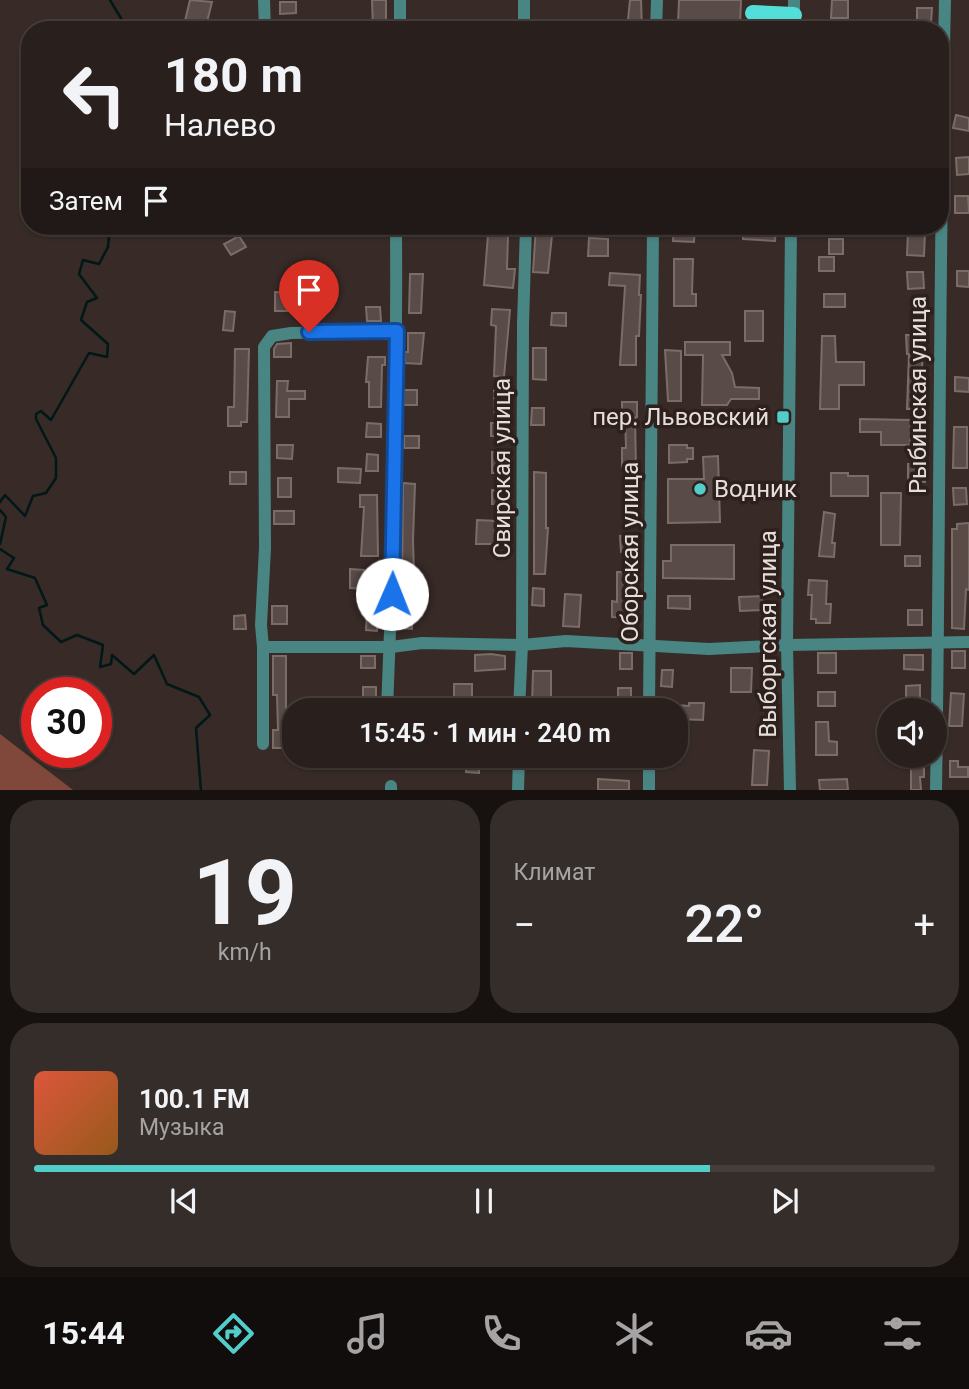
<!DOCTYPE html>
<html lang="ru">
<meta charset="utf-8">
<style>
body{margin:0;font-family:Roboto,sans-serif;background:#352d2a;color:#f1f3f6;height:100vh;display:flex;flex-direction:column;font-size:26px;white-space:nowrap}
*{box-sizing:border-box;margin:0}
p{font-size:23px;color:#a5a3a4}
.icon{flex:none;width:38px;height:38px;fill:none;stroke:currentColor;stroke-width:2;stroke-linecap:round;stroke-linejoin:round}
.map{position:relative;height:790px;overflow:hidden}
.side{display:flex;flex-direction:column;gap:10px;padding:10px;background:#171210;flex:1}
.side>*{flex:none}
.hud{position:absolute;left:21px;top:21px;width:928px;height:214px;border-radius:28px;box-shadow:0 2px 5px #0004,0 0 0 2px #453e3b;background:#29201d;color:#f1f3f6;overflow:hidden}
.buttons{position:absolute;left:877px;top:698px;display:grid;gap:14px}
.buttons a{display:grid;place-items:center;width:70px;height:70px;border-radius:50%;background:#29201d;box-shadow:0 2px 5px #0004,0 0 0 2px #453e3b;font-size:35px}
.speed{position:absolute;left:21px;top:677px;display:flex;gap:14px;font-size:35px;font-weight:700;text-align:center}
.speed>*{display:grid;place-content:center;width:91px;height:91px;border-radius:50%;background:#29201d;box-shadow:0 2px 5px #0004,0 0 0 2px #453e3b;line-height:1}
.speed .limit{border:10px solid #d22;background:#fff;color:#111}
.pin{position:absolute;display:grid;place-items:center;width:60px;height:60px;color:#fff;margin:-72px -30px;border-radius:50% 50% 50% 0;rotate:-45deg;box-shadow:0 0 7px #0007}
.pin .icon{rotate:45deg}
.me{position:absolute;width:77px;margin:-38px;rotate:1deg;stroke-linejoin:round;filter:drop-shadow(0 0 5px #0008)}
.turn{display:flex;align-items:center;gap:24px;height:147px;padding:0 28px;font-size:32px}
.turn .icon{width:91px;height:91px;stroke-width:2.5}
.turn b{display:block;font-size:49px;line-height:60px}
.then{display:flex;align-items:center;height:66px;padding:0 28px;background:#0003;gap:14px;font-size:26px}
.big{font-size:52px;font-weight:600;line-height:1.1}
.side .tile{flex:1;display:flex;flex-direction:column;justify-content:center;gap:10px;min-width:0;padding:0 24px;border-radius:28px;background:#352d2a}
.side .dial{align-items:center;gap:0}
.dial b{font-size:91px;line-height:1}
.song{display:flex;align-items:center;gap:21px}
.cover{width:84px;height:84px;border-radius:10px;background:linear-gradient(135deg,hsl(10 70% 55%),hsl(30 70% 35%))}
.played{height:7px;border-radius:4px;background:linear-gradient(90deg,#53cdc9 75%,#453e3b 75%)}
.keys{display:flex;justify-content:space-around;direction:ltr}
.heat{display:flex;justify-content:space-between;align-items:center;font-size:38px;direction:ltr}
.side .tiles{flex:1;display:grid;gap:10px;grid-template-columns:1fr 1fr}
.tile:last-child{grid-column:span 2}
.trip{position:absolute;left:282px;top:698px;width:406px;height:70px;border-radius:28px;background:#29201d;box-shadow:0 2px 5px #0004,0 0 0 2px #453e3b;font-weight:600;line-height:70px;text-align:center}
.menu{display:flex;height:112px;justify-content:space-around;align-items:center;background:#100d0c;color:#a5a3a4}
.menu .icon{width:49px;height:49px}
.menu .selected{color:#53cdc9}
.menu b{font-size:32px;color:#f1f3f6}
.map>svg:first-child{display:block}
.forest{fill:#80483a}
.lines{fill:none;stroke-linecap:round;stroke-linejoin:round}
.stream{stroke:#001817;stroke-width:2.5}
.building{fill:#594b47;stroke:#7b6c68;stroke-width:2}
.minor{stroke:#498583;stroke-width:12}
.major{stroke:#53ded9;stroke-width:16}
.route-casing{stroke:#114b97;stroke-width:18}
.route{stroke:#1a73e8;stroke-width:12}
.poi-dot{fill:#53cdc9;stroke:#2d201d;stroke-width:2.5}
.labels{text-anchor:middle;stroke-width:7;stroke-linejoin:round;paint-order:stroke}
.street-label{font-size:24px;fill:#e6dedb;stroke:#2d201d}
.poi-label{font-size:24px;fill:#e6dedb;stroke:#2d201d;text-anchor:end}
</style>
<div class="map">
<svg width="969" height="791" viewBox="0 0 969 791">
<rect width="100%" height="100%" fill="#372a27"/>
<path class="forest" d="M0,734l73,56h-73z"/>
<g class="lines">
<g class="stream">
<path d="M110,0l12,20 -3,10"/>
<path d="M0,502l5,-7 20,21 8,-20 13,-3 10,-15v-20l-20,-39v-5l5,-3 10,9 38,-67 18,4 1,-13 -27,-24 6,-18 10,-4 -18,-24 4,-14 16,4 9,-17 2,-21"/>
<path d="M0,510l6,7 -6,27"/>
<path d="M0,549l14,9 -7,11 28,9 12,27 -8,3 4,17 18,17 16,-7 26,10 -3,22 11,-3 1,-9 22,19 20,-19 13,29 32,13 11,18 -14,13 5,63"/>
</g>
</g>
<g class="building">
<path d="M190,0l22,2 -6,24 -21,-5z"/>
<path d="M372,0h14v30h-13z"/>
<path d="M630,0h11l1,30h-15z"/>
<path d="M679,0h62l-1,26 -62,-2z"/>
<path d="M832,0h16v18h-17z"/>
<path d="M280,2h16v11l-16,1z"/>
<path d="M917,8h15l-1,15h-14z"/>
<path d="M956,115l13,3v13l-16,-3z"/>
<path d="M969,157v17l-12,1 -1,-17z"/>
<path d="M955,196h13l1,17h-14z"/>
<path d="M536,226h17l-5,47 -15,-1z"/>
<path d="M674,226h21l-1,16 -21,-1z"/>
<path d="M744,226h32l-1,15 -32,-2z"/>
<path d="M908,232l17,1 -1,23 -17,-1z"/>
<path d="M488,235h20l-1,34h8l-2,19 -29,-3z"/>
<path d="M239,236l7,11 -15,8 -7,-11z"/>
<path d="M589,238l19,1v17h-20z"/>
<rect x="829" y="239" width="14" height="15"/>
<rect x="819" y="257" width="15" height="14"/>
<path d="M674,259h19l-1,35h4v12h-22z"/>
<path d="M957,271h12v16l-12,-1z"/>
<path d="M907,272h16l1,16 -16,1z"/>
<path d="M610,273l30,2 -1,20h2l-2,41h-3v29h-16l5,-79 -16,-1z"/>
<path d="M410,274h13l-2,39h-12z"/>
<path d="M275,292l18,1v18h-18z"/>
<rect x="824" y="294" width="21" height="13"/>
<path d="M366,307h14l1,14h-14z"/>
<path d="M492,309l18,1 -6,67 -10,-1 2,-50 -5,-1z"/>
<path d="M225,311l10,1 -2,19 -10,-1z"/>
<rect x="745" y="311" width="18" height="30"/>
<path d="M552,313h14v13l-15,-1z"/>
<path d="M408,333h16l-3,31 -16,-1v-11h3z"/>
<path d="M906,335h17l-2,74h-14l2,-55h-2z"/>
<path d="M822,336h13l1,26h28v23h-25v24h-19z"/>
<path d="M685,342h45v13h-8l10,18 3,14 24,1v11h-28l-4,6h-25l1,-50h-18z"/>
<path d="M291,343v14h-17v-8l3,-5z"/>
<path d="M533,348h13v32l-13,-1z"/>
<path d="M235,349h14l-2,73h-6v4h-13v-19h6z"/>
<path d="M665,350l16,1v50h-13z"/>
<path d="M368,357h17v8h-3l-1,42h-12v-25h-3z"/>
<path d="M955,377l14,1v14l-14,-1z"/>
<path d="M277,381h11l-1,10h18v8h-16v18h-13z"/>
<rect x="404" y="390" width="13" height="15"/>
<path d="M494,391h12l-2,45h-13v-13h4z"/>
<path d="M622,402h15v15h-2l1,50h-14v-19h4l-1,-31h-3z"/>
<path d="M532,408h12v17h-13z"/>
<path d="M860,419l51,1 -1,25h-29v-13h-21z"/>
<path d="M367,423l14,1v13h-15z"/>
<path d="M954,427h13v41h-14z"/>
<rect x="404" y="436" width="15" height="12"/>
<path d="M277,445h16l-1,14 -15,-1z"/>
<path d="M669,445h18v3h6v11h-6v3l-18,1z"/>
<path d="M492,452l16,1v20h-16z"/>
<path d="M367,454l11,1v16h-12z"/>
<path d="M718,456l2,66 -52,1v-44h36l-1,-22z"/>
<path d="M908,464h17v18l-17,-1z"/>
<path d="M338,468l23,1 -1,14 -22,-1z"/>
<rect x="230" y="472" width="16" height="12"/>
<path d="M534,472l12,1v55h2l-3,46h-11z"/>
<path d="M831,473h17v3h20v20h-37z"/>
<rect x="278" y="478" width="13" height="19"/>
<path d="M403,483l12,1 -2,57 1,32h4l-1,18h-15z"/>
<path d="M953,488h13l1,16 -13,1z"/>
<path d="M492,490l16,1v14l-16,-1z"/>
<path d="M881,493h20l-1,52h-19z"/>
<path d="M360,495h17l1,61h-17l3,-49h-4z"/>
<rect x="274" y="511" width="20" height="13"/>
<path d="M824,512l11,2 -3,29h3l-1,14 -15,-1z"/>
<path d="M477,520l21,1v23h-22z"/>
<path d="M969,523v67l-3,-1 -2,40 -12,-1v-99h5v-5z"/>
<path d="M633,535l1,16 -13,1 -1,-16z"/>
<path d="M671,545h63v34l-71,-1v-17h8z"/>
<rect x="905" y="556" width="15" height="10"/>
<path d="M350,569l14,1v4h5v10h-4v5l-15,-1z"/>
<path d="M617,572h19l-3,46 -21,-1v-16l5,1z"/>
<path d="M809,580l18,1 -1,23h5l-1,19h-14v-4h-5l1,-24h-4z"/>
<path d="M533,588l11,1v17l-12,-1z"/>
<path d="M565,594l16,1 -2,32 -16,-1z"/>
<path d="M668,596h22v13l-22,-1z"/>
<path d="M762,596l1,14 -23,1 -1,-14z"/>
<rect x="272" y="606" width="15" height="18"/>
<rect x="908" y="610" width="14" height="15"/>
<path d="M367,612l11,1 -1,18 -11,-1z"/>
<path d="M401,612h11v17l-11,-1z"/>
<path d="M245,615l1,14h-12v-13z"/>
<rect x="952" y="651" width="13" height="17"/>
<rect x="620" y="653" width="12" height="16"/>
<rect x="818" y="653" width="18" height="20"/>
<path d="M491,654l14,2v13l-30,2v-16z"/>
<path d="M904,655h19v15l-19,-1z"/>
<path d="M273,656h13v92h-13v-18h5l-1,-35h-4z"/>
<rect x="361" y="656" width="14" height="12"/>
<path d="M731,668h21l-1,24h-20z"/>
<path d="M662,670h11l-1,17 -11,-1z"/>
<path d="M533,671h18v34h-19z"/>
<rect x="454" y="684" width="18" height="15"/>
<path d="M920,685v19h-14v-18z"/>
<rect x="363" y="687" width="13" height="17"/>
<rect x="618" y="688" width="13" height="16"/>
<rect x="818" y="692" width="17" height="14"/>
<path d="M951,693l13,1 -2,32h-13z"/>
<path d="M689,703h15l-1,17 -27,-1v-14l13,1z"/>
<path d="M816,722h12l1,19 8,1v13h-21z"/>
<path d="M754,750l15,1 -2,34h-15z"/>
<path d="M467,756h12v17l-13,-1z"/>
<path d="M911,758h13v19h-4l1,13h-10z"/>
<path d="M950,761h8v6h10v10h-18z"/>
<path d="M598,779l31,2v9h-31z"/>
<path d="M847,779l1,11h-28l-1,-10z"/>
</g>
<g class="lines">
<g class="minor">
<path d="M264,0l1,30"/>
<path d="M400,30v-30"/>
<path d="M524,30v-30"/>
<path d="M656,30l1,-30"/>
<path d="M794,30v-30"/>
<path d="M263,647h128l31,-4 100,2 44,-4 143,8 78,-4 182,-3"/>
<path d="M387,710c7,-161 10,-323 9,-484"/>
<path d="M519,710l3,-65 1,-321 3,-98"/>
<path d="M649,710l4,-484"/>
<path d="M263,744v-97l-2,-22 4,-77 -1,-201 8,-11 19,-3 106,-2"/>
<path d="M391,791v-5"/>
<path d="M518,791l1,-35"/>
<path d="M649,791v-35"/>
<path d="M790,791l-3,-146 4,-419"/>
<path d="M936,791c4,-264 3,-527 9,-791"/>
</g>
<path class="major" d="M753,13l41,2"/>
</g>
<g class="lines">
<g class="route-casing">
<path id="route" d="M309,332l88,-1 -5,263"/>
</g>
<use href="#route" class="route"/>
</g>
<g class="poi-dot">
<rect x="776" y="410" width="14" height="14" rx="3.5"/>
<circle cx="700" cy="489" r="7"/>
</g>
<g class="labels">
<g class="street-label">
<text transform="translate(918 395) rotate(-90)" y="8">Рыбинская улица</text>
<text transform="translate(502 468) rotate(-90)" y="8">Свирская улица</text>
<text transform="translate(630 552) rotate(-90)" y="8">Оборская улица</text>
<text transform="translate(768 634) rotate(-90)" y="8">Выборгская улица</text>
</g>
<g class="poi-label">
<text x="769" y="425">пер. Львовский</text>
<text x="714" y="497" text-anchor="start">Водник</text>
</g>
</g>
</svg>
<div class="buttons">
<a><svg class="icon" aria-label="sound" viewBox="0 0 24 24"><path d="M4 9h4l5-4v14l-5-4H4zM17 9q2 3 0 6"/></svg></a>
</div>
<div class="speed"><div class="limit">30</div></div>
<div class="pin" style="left:309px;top:332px;background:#d93025"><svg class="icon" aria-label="arrive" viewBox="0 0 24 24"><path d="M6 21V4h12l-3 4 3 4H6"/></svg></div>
<svg class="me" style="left:392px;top:594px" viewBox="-20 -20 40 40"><circle r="19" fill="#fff"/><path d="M0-13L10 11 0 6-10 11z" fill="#1a73e8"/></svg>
<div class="trip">15:45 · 1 мин · 240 m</div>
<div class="hud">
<div class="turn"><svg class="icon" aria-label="left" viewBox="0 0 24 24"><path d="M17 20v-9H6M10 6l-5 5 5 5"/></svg><div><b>180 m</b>Налево</div></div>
<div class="then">Затем<svg class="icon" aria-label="arrive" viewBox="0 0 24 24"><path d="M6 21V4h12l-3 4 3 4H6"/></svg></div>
</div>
</div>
<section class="side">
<div class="tiles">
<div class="tile dial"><b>19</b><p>km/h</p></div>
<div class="tile"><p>Климат</p>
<div class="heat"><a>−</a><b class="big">22°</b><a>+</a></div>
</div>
<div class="tile">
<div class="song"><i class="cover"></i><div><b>100.1 FM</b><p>Музыка</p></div></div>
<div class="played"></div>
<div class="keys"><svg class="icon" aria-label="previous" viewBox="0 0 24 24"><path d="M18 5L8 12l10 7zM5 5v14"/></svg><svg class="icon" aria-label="pause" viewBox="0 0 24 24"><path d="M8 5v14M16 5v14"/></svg><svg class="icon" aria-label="next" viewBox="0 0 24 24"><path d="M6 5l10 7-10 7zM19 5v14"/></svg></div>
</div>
</div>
</section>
<nav class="menu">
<b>15:44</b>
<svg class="icon selected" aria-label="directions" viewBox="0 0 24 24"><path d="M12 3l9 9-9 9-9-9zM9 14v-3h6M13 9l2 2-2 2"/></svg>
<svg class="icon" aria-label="music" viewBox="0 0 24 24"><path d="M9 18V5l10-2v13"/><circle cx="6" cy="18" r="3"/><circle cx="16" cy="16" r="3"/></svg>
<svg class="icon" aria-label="phone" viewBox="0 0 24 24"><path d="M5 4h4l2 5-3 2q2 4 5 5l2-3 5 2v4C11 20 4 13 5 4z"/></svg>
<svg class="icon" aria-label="climate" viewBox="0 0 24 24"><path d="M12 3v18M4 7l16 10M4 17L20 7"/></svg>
<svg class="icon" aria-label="car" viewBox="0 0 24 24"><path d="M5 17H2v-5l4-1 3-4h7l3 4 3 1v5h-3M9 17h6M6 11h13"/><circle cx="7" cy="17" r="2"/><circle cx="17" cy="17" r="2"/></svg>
<svg class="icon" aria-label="filters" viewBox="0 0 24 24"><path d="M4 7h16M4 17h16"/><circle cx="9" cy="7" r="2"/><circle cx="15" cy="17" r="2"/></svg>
</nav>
